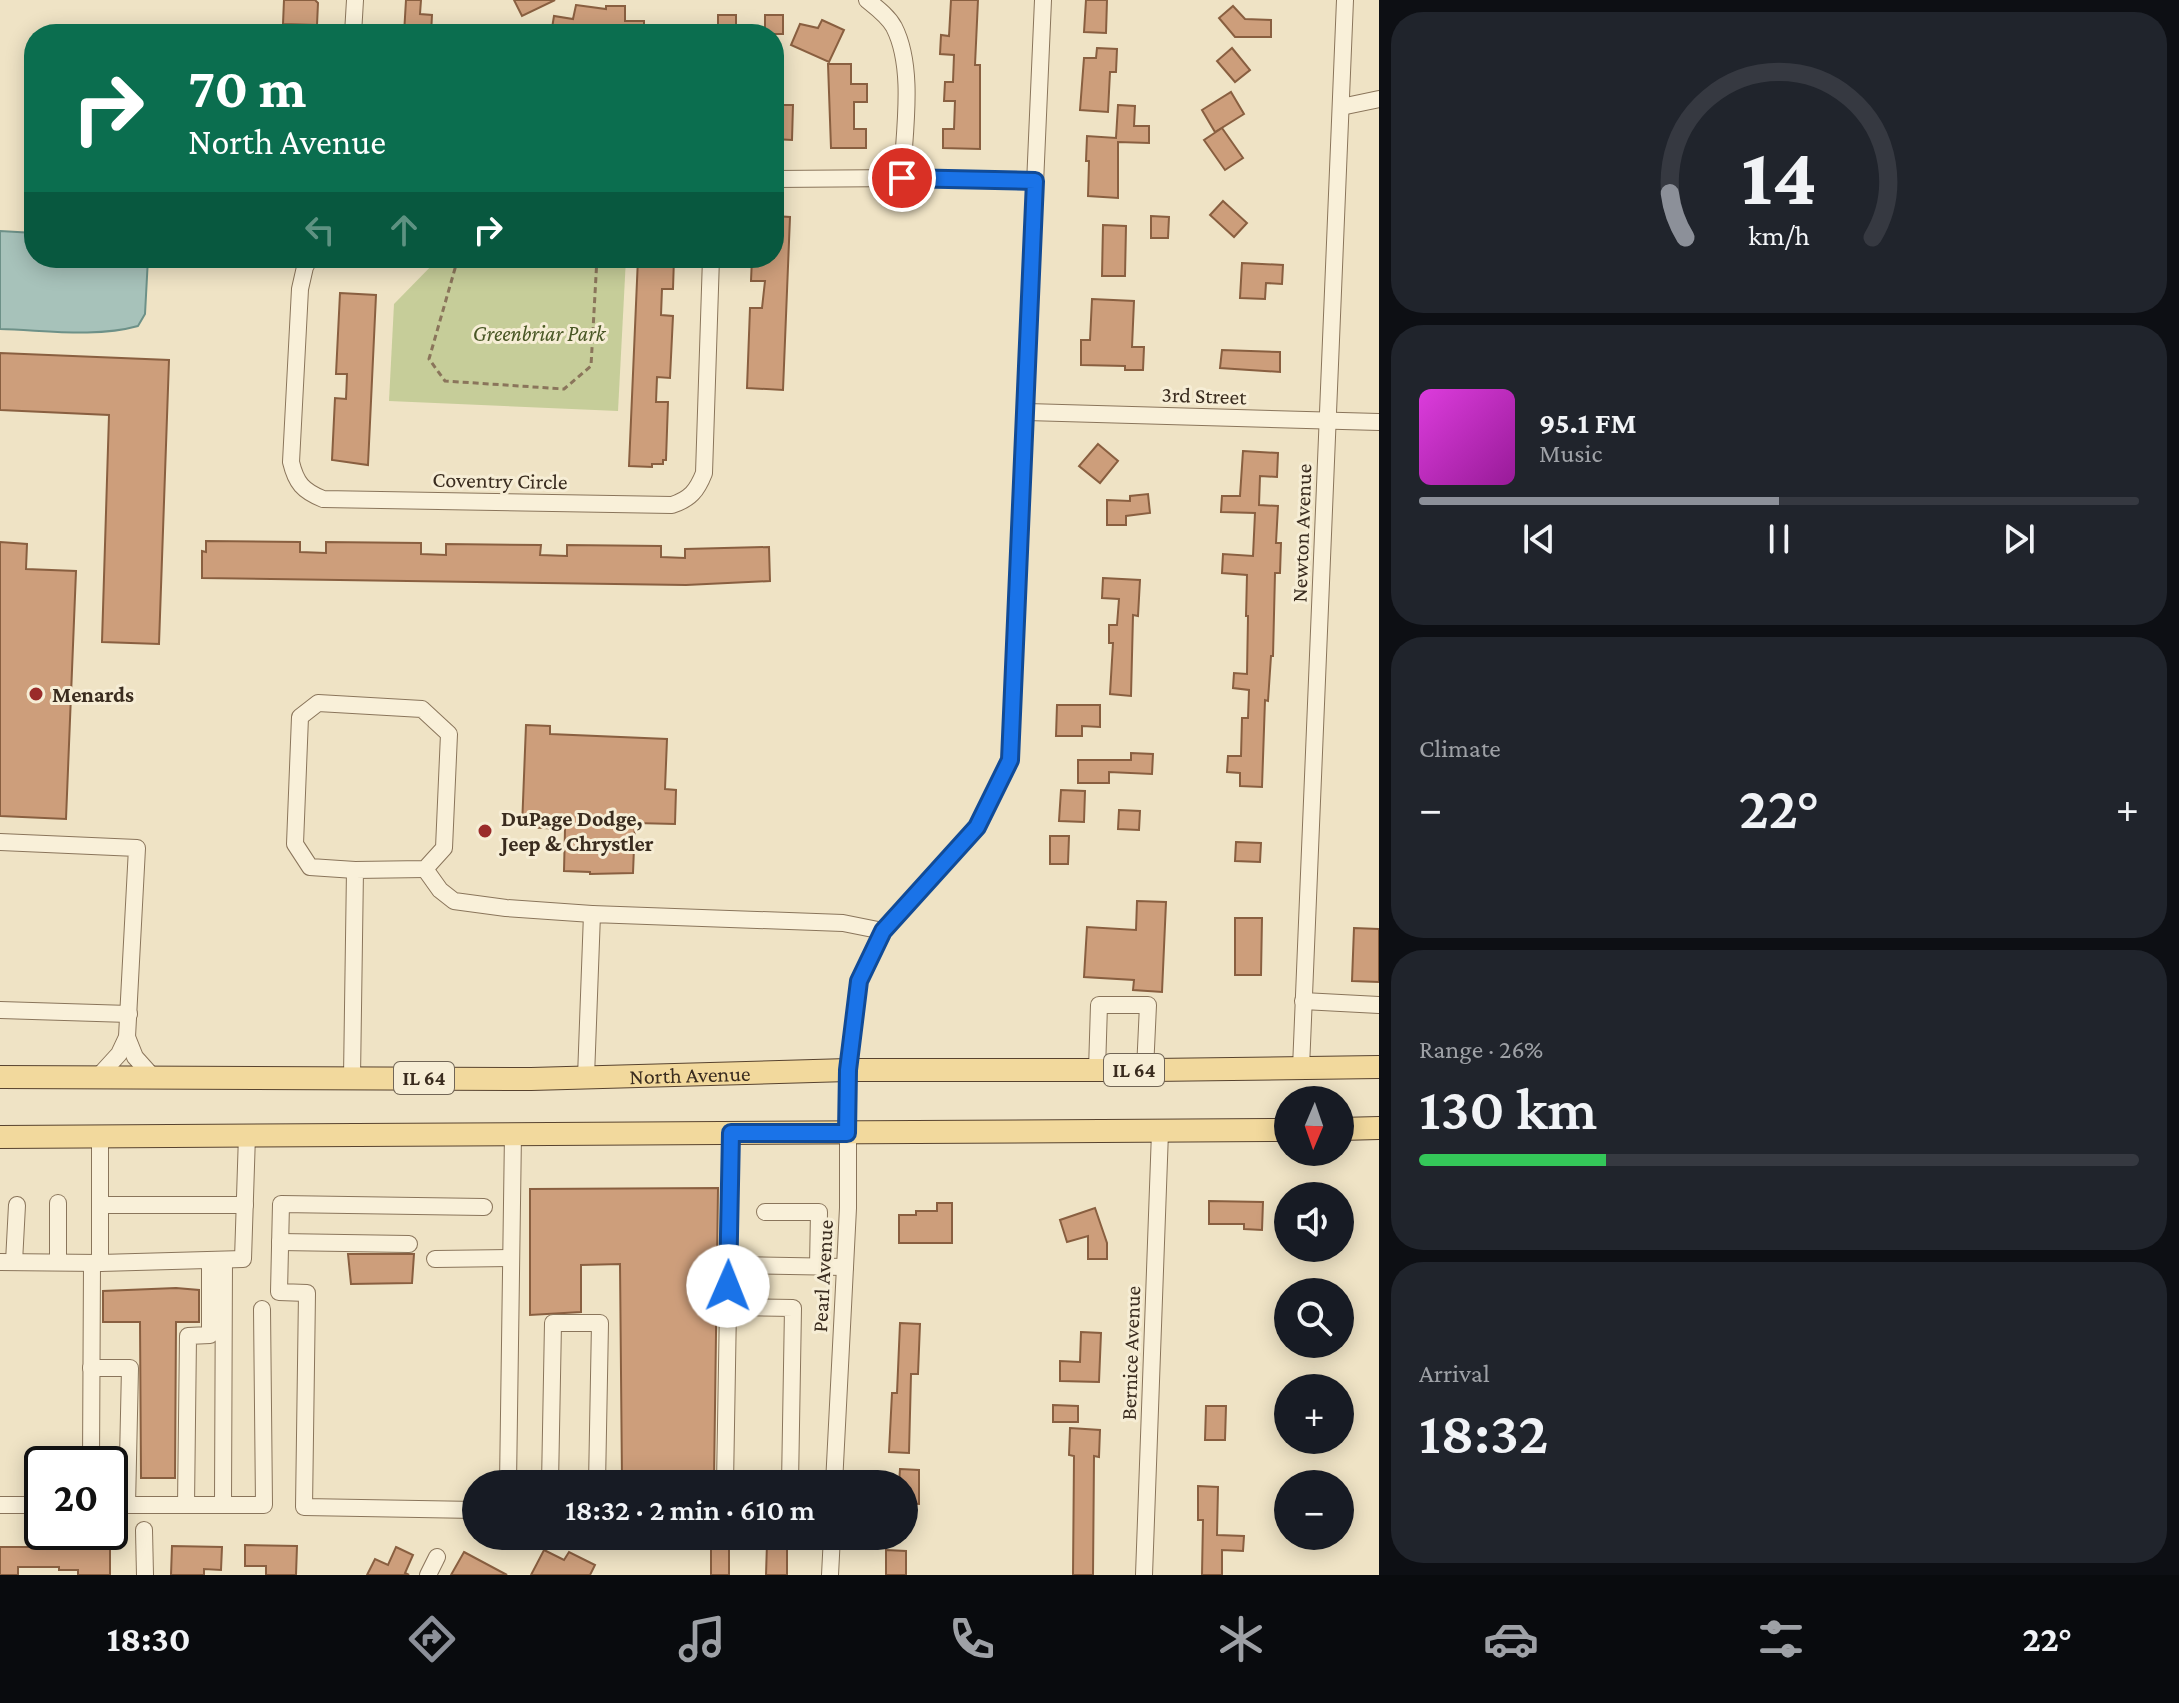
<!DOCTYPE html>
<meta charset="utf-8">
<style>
body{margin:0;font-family:"Crimson Pro",serif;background:#20242c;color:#f1f3f6;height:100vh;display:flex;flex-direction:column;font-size:30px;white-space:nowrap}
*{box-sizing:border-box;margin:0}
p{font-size:26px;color:#9ea1a6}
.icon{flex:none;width:44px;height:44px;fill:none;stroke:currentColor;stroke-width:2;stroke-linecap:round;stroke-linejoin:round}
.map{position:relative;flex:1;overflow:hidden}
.details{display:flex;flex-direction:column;gap:12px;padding:12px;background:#0d0f14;width:800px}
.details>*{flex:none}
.hud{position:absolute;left:24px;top:24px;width:760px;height:244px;border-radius:32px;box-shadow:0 4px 20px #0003;background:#0b6e4f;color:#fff;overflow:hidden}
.needle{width:52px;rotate:182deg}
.tools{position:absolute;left:1274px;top:1086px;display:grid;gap:16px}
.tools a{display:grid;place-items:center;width:80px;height:80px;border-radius:50%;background:#171b24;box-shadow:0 4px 20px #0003;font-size:40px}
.speed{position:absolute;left:24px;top:1446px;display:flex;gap:16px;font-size:40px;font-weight:700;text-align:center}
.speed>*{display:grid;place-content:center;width:104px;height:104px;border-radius:50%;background:#171b24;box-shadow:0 4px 20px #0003;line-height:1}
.speed .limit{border:4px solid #111;border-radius:12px;background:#fff;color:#111}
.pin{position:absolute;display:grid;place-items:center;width:68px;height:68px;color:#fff;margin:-34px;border:4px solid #fff;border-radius:50%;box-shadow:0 2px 8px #0007}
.me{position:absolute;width:88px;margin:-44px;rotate:1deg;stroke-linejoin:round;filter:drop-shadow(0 0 6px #0008)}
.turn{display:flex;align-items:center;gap:28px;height:168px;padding:0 32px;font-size:36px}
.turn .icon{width:104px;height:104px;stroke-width:2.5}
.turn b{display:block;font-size:56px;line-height:68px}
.lanes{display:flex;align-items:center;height:76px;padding:0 32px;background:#0003;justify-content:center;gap:40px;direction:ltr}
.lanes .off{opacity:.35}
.big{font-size:60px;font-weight:600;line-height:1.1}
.details .card{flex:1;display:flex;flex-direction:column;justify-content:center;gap:12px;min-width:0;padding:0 28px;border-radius:32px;background:#20242c}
.details .dial{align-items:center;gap:0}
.dial svg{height:208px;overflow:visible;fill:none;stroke:#363941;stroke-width:7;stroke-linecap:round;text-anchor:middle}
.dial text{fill:#f1f3f6;stroke:none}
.song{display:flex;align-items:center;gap:24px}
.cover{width:96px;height:96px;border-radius:12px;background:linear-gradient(135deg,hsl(300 70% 55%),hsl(300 70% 35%))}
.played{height:8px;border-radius:4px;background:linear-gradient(90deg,#8c9099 50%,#363941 50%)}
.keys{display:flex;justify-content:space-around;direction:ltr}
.heat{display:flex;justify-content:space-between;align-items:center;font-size:44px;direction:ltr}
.charge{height:12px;border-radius:6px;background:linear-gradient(90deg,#34c759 26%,#363941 0)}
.trip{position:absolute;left:462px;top:1470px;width:456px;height:80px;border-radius:40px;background:#171b24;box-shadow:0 4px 20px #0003;font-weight:600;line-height:80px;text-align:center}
.menu{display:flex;height:128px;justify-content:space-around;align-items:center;background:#090b0e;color:#9ea1a6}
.menu .icon{width:56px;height:56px}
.menu .current{color:#8c9099}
.menu b{font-size:36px;color:#f1f3f6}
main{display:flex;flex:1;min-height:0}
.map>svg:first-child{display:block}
.green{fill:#c6cd99}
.water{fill:#a7c2ba;stroke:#6d9188;stroke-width:2}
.building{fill:#cd9e7b;stroke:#895f40;stroke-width:2}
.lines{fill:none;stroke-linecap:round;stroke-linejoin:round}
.minor-casing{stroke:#8a755b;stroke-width:18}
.major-casing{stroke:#58432f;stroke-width:24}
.path{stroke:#8a755b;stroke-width:3;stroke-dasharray:6 4;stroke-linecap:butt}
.minor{stroke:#f9f0d9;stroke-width:16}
.major{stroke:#f2d99d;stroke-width:22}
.route-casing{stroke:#114b97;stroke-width:20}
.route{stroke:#1a73e8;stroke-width:14}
.poi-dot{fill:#9a2b2a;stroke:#f6edd5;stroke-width:3}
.labels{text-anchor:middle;stroke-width:6;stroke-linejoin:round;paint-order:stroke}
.shield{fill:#f6edd5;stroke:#726656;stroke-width:2}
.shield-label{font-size:20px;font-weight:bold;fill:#3a2c1f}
.park-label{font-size:22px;font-style:italic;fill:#495725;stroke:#f6edd5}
.street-label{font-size:22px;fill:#3a2c1f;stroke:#f6edd5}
.poi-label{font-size:22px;font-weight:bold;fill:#3a2c1f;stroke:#f6edd5;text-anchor:start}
</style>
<main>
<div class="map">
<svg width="1379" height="1575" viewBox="0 0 1379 1575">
<rect width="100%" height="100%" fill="#efe3c5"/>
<path class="green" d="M439,258h187l-8,153 -229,-10 5,-97z"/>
<path class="water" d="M0,231l34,2v25h114l-3,56 -7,12c-43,12 -94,4 -138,3z"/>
<g class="building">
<path d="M284,0h31l3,3 -1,22 -34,-1z"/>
<path d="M406,0h15l-1,14 12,1 -1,19h-27z"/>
<path d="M514,0h41l-33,16z"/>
<path d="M951,0h27l-3,65h5v84l-37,-1v-19h11l1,-28h-11l1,-19h8l1,-27 -14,-1 1,-19 8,1z"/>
<path d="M1086,0h21l-1,33 -22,-1z"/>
<path d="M576,5l30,4v-3h19v15h19v13h-93l3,-18 19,3z"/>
<path d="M1233,6l12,13 26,1v17h-36l-16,-19z"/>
<rect x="718" y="15" width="18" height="19"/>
<rect x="765" y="15" width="18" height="19"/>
<path d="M822,20l22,10 -15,32 -38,-17 9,-21 18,4z"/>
<path d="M1097,48l20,1 -1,23h-6l-2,40 -28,-2 4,-52h12z"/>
<path d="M1232,48l18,22 -15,12 -18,-21z"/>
<path d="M828,64h23v20h16v18h-13v27h12v19h-35z"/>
<path d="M1231,92l13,22 -29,18 -13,-22z"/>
<path d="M774,105h19l-1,35 -18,-1z"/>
<path d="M1118,105l17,1 -1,20h15v17l-31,-1v56l-30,-2 1,-35h-3l1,-25 29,2z"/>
<path d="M1222,128l21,30 -18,12 -21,-30z"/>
<path d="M1223,201l24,22 -13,14 -24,-22z"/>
<path d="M774,216l16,1 -7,173 -36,-2 3,-80h12l3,-27h-14l1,-23h22z"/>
<path d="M1151,216l18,1 -1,21h-17z"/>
<path d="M1103,225l23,1 -1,50h-23z"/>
<path d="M638,258h36l-1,31h-11l-1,26 12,1 -3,62 -13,-1 -1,25h12l-2,58h-3v4h-11v3l-23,-1z"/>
<path d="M1242,263l41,2 -1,19 -16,-1 -1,16 -25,-1z"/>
<path d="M340,293l36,2 -8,170 -36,-5 3,-62 11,1 1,-25h-11z"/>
<path d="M1092,299l42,2 -2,46h12l-1,23h-18v-4l-44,-1v-25h9z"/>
<path d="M1222,350l58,2v20l-60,-4z"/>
<path d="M0,353l169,7 -10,284 -57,-2 7,-227 -109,-5z"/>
<path d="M1098,444l20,17 -18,22 -21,-17z"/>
<path d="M1243,451l35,2 -1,24 -17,-1 -1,29 19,1 -2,37h5l-1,30h-5l-2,83h-2l-3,45 -3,-1 -3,87 -22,-1v-13l-13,-1 1,-16h13l1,-38h6l1,-28 -16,-2 1,-15 13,1 1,-58h-2l1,-41 -25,-2 1,-19 30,2 2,-43 -34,-1 1,-16h18z"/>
<path d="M1148,494l2,19 -24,3v9h-19v-25l23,1v-5z"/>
<path d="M206,541l94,1v10l26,1v-11l95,1v11l25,1v-11l95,1 -1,10 27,1v-11l94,1v11l24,1v-9l84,-2 1,34 -84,4 -484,-7v-27l4,1z"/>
<path d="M0,542l27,2 -1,25 50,2 -10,248 -66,-3z"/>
<path d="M1103,578l37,2 -2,36 -5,-1 -2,81 -21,-2 3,-51h-4v-18h8l2,-26 -17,-1z"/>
<path d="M1057,705h43v22l-18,-1v10h-26z"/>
<path d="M526,725l24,1v8l117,5 -2,50 11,1 -1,34 -40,-1 -2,50 -43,1v-2l-26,-1 1,-42 -43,-2z"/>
<path d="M1131,753l22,1 -1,20 -43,-2v11h-31v-23h53z"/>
<path d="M1061,790l24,1 -1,31 -25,-1z"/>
<path d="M1119,810l21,1 -1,19 -21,-1z"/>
<path d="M1050,836h19l-1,28h-18z"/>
<path d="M1236,842l25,1 -1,19 -25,-1z"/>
<path d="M1137,901l29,1 -4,90 -29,-2 1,-10 -50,-3 3,-50 49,3z"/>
<path d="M1235,918h27l-1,57h-26z"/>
<path d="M1354,928l25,1v53l-27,-1z"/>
<path d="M718,1188l-4,292 -92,1 -2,-217 -39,1v47l-51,3v-126z"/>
<path d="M1209,1201l54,1 -1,28 -18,-1v-5h-35z"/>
<path d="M937,1203h15v40h-53v-28h17v-4h21z"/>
<path d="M1095,1208l12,35v16h-19v-23l-21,6 -7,-22z"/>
<path d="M348,1254h66l-2,29 -61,1z"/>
<path d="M176,1288l23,2v32h-23l-1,156h-34l-1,-156h-37v-31z"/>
<path d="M900,1323l20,1 -2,50h-7l-2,79 -20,-1 3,-59h5z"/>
<path d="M1081,1332l20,1 -2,49 -39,-1v-20l20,1z"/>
<path d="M1053,1405l25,1v16h-25z"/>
<path d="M1206,1406h20l-1,34h-20z"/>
<path d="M1070,1428l30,2 -1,27 -5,-1 -1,119h-20l1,-119 -5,-1z"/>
<path d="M900,1469l19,1v34l-15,-1v-19h-5z"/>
<path d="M1198,1486l20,1 -1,48 27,1 -1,15 -21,-1v25h-20l1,-55h-5z"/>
<rect x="711" y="1543" width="18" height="32"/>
<path d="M767,1543h20v32h-21z"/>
<path d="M245,1545l52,1 -1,29h-30v-9h-21z"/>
<path d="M172,1546l50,1 -1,23 -17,-1v6h-33z"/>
<path d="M0,1547h110v28h-32v-5h-19v-3h-41v8h-18z"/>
<path d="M396,1547l17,8 -8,18 4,2h-42l8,-16 13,6z"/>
<path d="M544,1550l20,10 5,-8 26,13 -5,10h-59z"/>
<path d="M886,1550l20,1v24h-20z"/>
<path d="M464,1552l43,23h-56z"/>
</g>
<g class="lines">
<g class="minor-casing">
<g id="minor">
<path d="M867,0c10,8 21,16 27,27 21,41 10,105 8,151"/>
<path d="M353,34l2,-34"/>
<path d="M1341,107l38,-8"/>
<path d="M774,179l128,-1 133,3"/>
<path d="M310,258l-5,9 -5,22 -9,173c5,21 12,29 32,37l349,6c18,-6 25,-14 32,-32l7,-215"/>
<path d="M1027,412l352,10"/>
<path d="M0,842l137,6 -10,189 -8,17 -21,23"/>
<path d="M425,869l15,21 14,11 52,7 86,6"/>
<path d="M1303,1001l76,4"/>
<path d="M0,1010l129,4"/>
<path d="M127,1037l8,20 18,20"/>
<path d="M1301,1068l44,-1068"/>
<path d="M1097,1070l2,-65h49l-3,65"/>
<path d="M352,1077l3,-207 -45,-3 -15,-23 5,-127 18,-14 104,6 27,25 -5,114 -19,21 -70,1"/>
<path d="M586,1077l6,-163 251,9 40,8"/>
<path d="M100,1137v126l143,-4 4,-124"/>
<path d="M58,1203v59"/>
<path d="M100,1205h145"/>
<path d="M765,1212h54l-1,54"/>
<path d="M280,1242l129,2"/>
<path d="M435,1259l76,-1"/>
<path d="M224,1260l-1,245h41l-2,-196"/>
<path d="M0,1262l100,1"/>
<path d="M14,1262l3,-57"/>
<path d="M729,1265l116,2"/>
<path d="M728,1307l3,-174"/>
<path d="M91,1368h39l-3,137"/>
<path d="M91,1464l1,-201"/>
<path d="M508,1484l5,-351"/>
<path d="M550,1484l3,-161h47l-3,161"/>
<path d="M725,1484l3,-177 65,1 -3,176"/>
<path d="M834,1484l14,-276v-138l11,-89 24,-50 94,-104 33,-67 33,-760"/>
<path d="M0,1505h42"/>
<path d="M110,1505h113"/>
<path d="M186,1505l2,-169 22,-1v-75"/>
<path d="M476,1510l-172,-3 3,-214 -28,-1 2,-88 203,3"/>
<path d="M144,1530l1,45"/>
<path d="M428,1575l9,-18"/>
<path d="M830,1575l2,-39"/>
<path d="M1144,1575l16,-443"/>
</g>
</g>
<g class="major-casing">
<g id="major">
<path id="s1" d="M0,1077l531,2 317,-9h304l227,-3"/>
<path d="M1340,1129l39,-1"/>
<path d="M0,1137l1288,-7"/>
</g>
</g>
<path class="path" d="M458,258l-29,101 16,22 119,8 27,-23 6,-108"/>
<use href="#minor" class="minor"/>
<use href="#major" class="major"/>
</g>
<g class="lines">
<g class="route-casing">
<path id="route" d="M728,1286l3,-153h116l1,-63 11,-89 24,-50 94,-104 33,-67 25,-579 -133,-3"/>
</g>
<use href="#route" class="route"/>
</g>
<g class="poi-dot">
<circle cx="36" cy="694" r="8"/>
<circle cx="485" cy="831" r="8"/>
</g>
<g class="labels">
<g class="shield">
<rect x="1104" y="1054" width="60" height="32" rx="6"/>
<rect x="394" y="1062" width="60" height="32" rx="6"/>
</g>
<g class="shield-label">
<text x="1134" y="1077">IL 64</text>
<text x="424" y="1085">IL 64</text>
</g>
<g class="park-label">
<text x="539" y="341">Greenbriar Park</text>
</g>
<g class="street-label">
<text transform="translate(1204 395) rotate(2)" y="8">3rd Street</text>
<text transform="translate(500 480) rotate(1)" y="8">Coventry Circle</text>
<text transform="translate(1301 533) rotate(-88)" y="8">Newton Avenue</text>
<text dy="8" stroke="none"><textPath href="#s1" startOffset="690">North Avenue</textPath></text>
<text transform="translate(822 1276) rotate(-87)" y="8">Pearl Avenue</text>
<text transform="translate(1130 1353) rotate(-88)" y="8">Bernice Avenue</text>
</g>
<g class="poi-label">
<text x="52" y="702">Menards</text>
<text x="501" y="826">DuPage Dodge,<tspan x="501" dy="25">Jeep &amp; Chrystler</tspan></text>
</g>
</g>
</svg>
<div class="tools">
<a><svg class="needle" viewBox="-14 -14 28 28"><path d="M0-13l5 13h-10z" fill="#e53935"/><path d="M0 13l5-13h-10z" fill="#9ea1a6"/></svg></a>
<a><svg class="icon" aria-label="sound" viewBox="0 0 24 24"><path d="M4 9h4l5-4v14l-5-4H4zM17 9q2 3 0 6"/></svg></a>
<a><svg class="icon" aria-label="search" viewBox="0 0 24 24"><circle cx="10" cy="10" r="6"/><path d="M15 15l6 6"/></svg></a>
<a>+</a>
<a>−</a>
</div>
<div class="speed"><div class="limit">20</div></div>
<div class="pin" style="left:902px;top:178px;background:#d93025"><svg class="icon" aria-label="arrive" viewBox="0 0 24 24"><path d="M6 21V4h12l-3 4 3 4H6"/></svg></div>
<svg class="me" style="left:728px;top:1286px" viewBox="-20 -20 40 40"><circle r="19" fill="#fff"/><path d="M0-13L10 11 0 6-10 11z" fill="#1a73e8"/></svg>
<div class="trip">18:32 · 2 min · 610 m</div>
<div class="hud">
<div class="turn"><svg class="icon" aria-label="right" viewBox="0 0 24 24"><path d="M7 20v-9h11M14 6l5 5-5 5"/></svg><div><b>70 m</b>North Avenue</div></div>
<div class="lanes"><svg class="icon off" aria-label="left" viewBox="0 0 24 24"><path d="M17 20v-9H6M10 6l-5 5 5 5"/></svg><svg class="icon off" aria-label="ahead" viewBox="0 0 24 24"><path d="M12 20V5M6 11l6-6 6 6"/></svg><svg class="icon" aria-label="right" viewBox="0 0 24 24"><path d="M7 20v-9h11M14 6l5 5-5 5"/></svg></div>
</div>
</div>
<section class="details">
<div class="card dial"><svg viewBox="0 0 100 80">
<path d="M14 69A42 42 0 1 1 86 69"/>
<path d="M14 69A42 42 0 0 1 8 52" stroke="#8c9099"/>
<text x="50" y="56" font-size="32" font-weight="700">14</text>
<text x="50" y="72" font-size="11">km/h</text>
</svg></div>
<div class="card">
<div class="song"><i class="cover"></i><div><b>95.1 FM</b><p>Music</p></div></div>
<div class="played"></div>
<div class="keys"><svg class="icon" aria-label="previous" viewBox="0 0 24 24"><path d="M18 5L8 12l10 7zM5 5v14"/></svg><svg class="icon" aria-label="pause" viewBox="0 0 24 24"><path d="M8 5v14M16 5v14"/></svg><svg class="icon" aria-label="next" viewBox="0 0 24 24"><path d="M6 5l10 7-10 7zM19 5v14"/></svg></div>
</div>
<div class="card"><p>Climate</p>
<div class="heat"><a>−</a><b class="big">22°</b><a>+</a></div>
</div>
<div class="card"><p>Range · 26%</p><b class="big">130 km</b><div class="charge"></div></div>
<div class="card"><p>Arrival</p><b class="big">18:32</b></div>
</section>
</main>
<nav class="menu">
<b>18:30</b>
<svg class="icon current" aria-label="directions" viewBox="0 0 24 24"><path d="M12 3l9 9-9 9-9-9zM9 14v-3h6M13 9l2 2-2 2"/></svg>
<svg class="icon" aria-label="music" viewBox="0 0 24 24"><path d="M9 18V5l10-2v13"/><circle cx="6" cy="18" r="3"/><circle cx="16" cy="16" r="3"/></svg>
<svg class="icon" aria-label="phone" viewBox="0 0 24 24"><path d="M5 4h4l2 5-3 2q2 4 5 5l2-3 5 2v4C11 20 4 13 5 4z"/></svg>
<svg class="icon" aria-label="climate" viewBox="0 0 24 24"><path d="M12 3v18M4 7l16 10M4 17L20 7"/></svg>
<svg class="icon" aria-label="car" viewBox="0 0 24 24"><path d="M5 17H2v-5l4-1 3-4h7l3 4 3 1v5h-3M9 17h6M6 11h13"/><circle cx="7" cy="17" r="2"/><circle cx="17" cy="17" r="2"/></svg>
<svg class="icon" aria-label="filters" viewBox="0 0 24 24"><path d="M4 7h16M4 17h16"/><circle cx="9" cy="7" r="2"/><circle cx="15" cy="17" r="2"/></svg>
<b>22°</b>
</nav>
